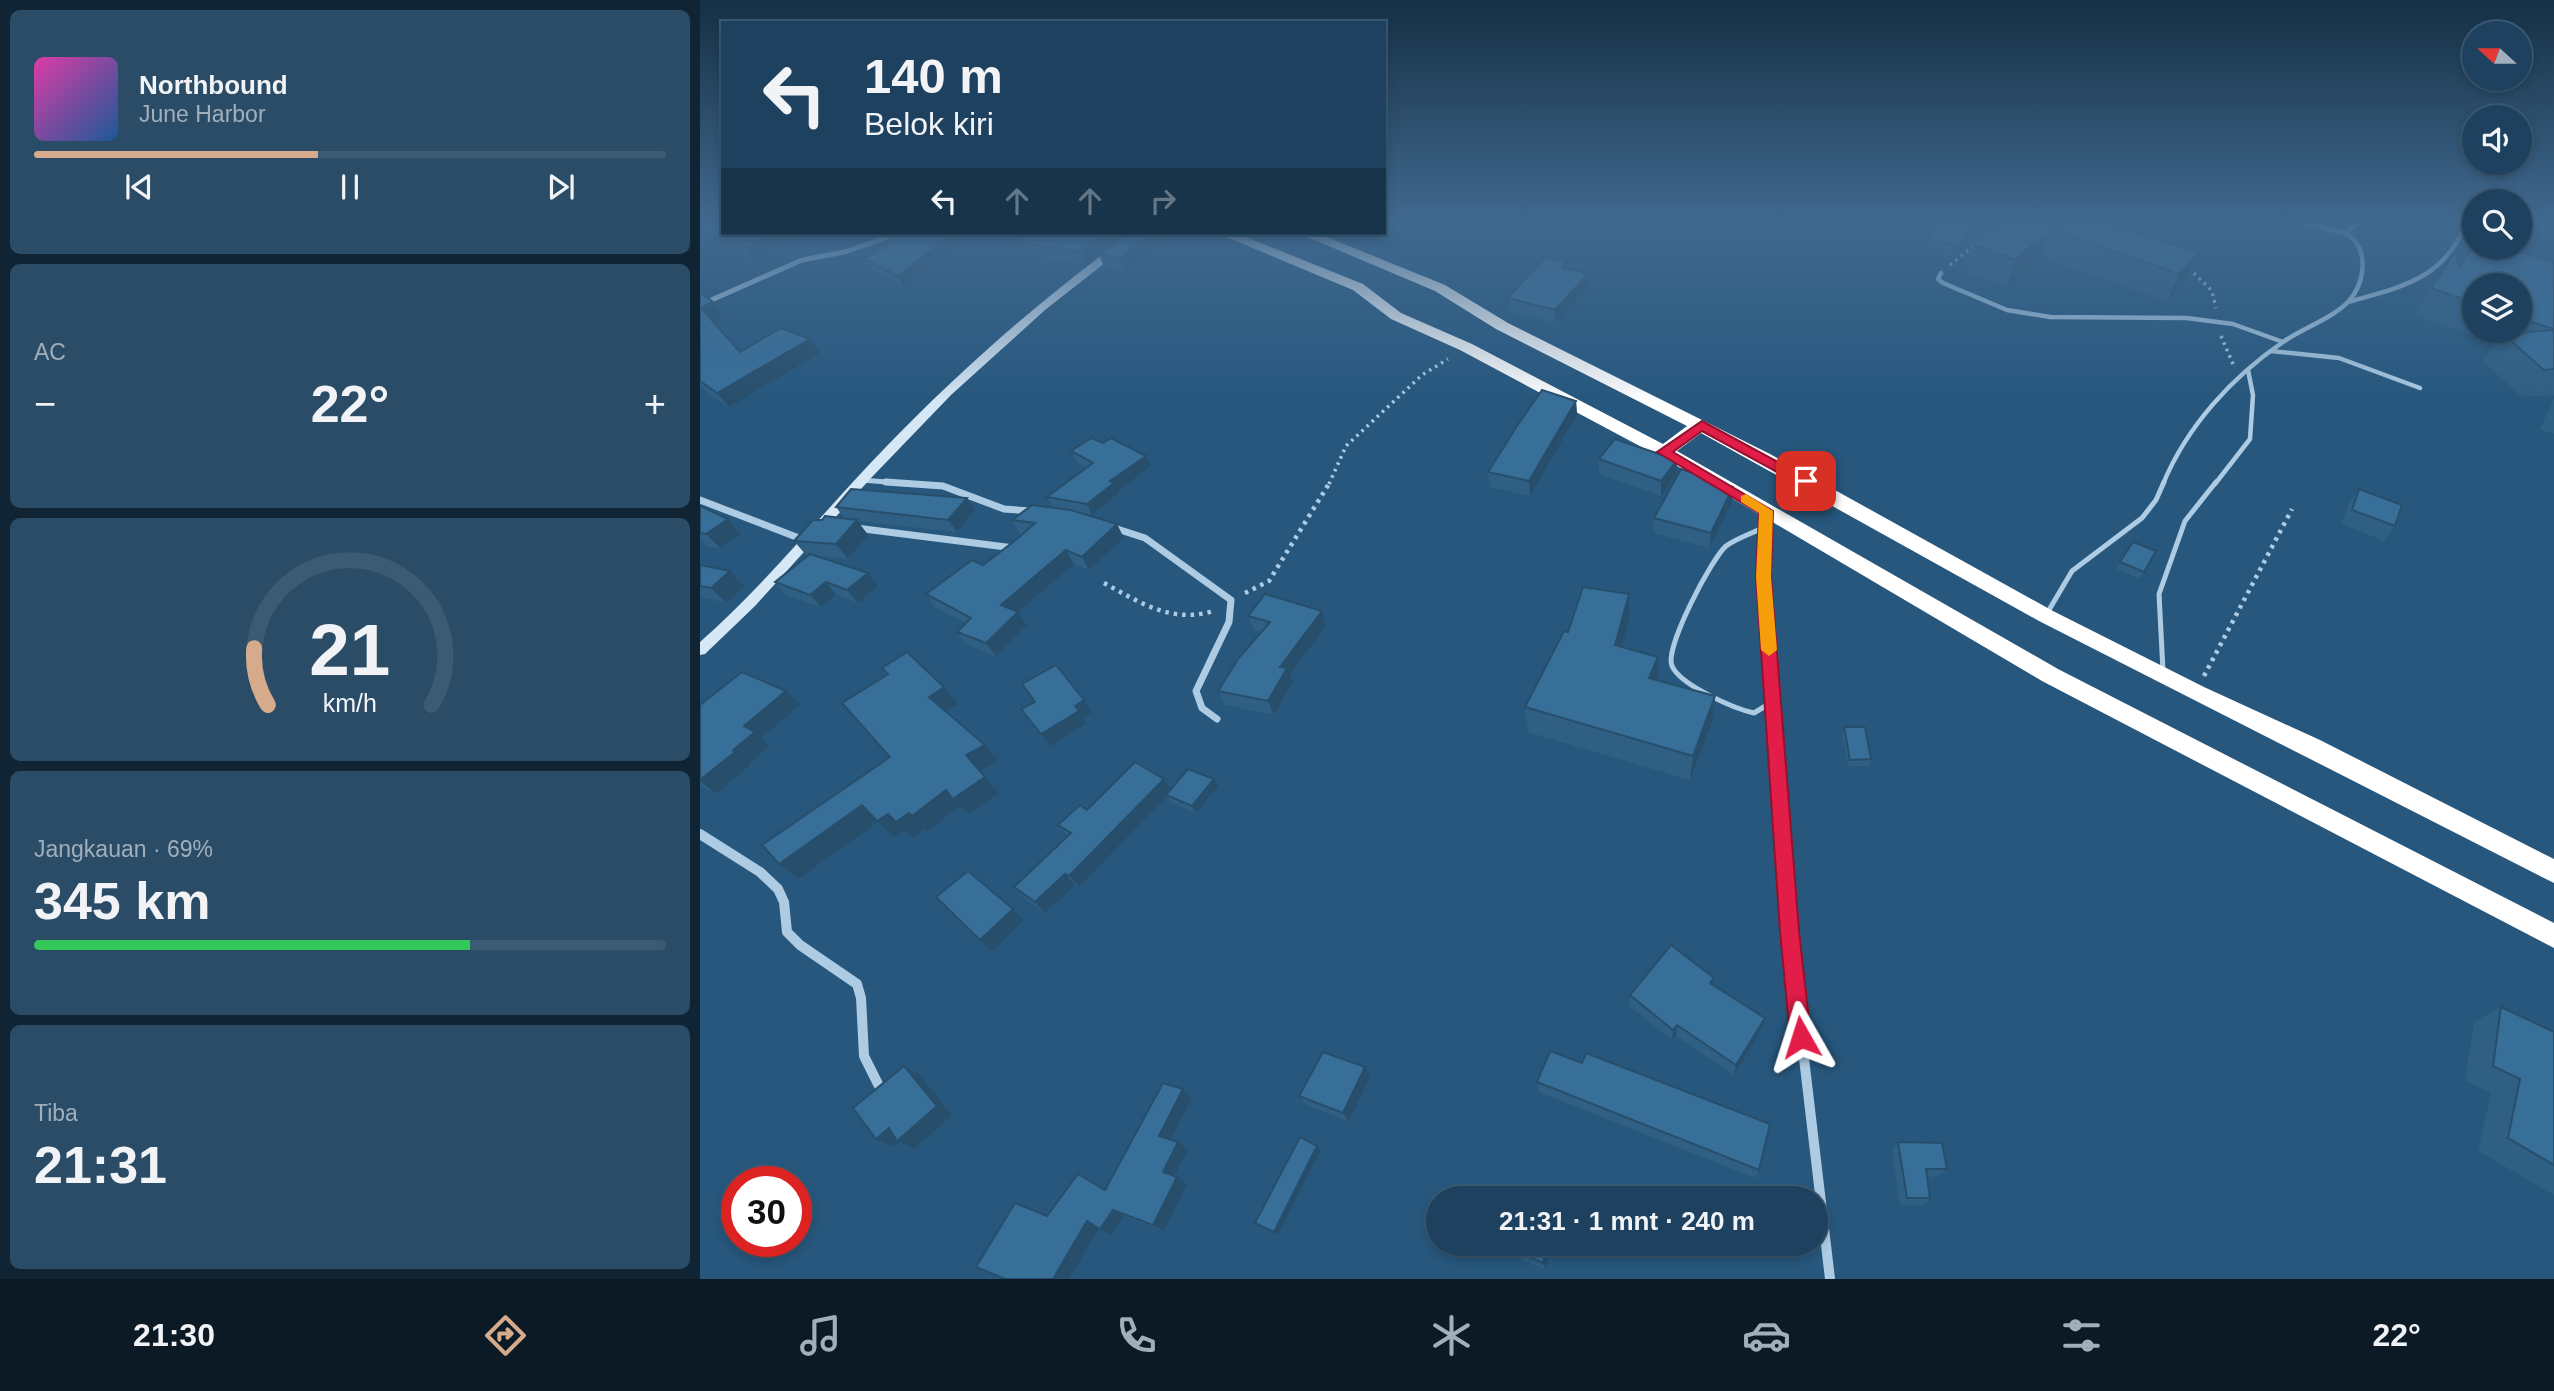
<!DOCTYPE html>
<html lang="id">
<meta charset="utf-8">
<style>
body{margin:0;font-family:Arial,sans-serif;background:#2a4c67;color:#f1f3f6;height:100vh;display:flex;flex-direction:column;font-size:26px;white-space:nowrap}
*{box-sizing:border-box;margin:0}
p{font-size:23px;color:#a0afbc}
.icon{flex:none;width:38px;height:38px;fill:none;stroke:currentColor;stroke-width:2;stroke-linecap:round;stroke-linejoin:round}
.map{position:relative;flex:1;overflow:hidden}
.drawer{display:flex;flex-direction:column;gap:10px;padding:10px;background:#102434;width:700px}
.drawer>*{flex:none}
.hud{position:absolute;left:21px;top:21px;width:665px;height:214px;border-radius:0px;box-shadow:0 4px 10px #0003,0 0 0 2px #3b5a73;background:#1d415e;color:#f1f3f6;overflow:hidden}
.needle{width:46px;rotate:291deg}
.fabs{position:absolute;left:1762px;top:21px;display:grid;gap:14px}
.fabs a{display:grid;place-items:center;width:70px;height:70px;border-radius:50%;background:#1d415e;box-shadow:0 4px 10px #0003,0 0 0 2px #3b5a73;font-size:35px}
.speed{position:absolute;left:21px;top:1166px;display:flex;gap:14px;font-size:35px;font-weight:700;text-align:center}
.speed>*{display:grid;place-content:center;width:91px;height:91px;border-radius:50%;background:#1d415e;box-shadow:0 4px 10px #0003,0 0 0 2px #3b5a73;line-height:1}
.speed .limit{border:10px solid #d22;background:#fff;color:#111}
.pin{position:absolute;display:grid;place-items:center;width:60px;height:60px;color:#fff;margin:-30px;border-radius:14px;box-shadow:0 4px 10px #0006}
.me{position:absolute;width:77px;margin:-38px;rotate:354deg;stroke-linejoin:round;filter:drop-shadow(0 0 5px #0008)}
.turn{display:flex;align-items:center;gap:24px;height:147px;padding:0 28px;font-size:32px}
.turn .icon{width:91px;height:91px;stroke-width:2.5}
.turn b{display:block;font-size:49px;line-height:60px}
.lanes{display:flex;align-items:center;height:66px;padding:0 28px;background:#0003;justify-content:center;gap:35px;direction:ltr}
.lanes .off{opacity:.35}
.big{font-size:52px;font-weight:700;line-height:1.1}
.drawer .tile{flex:1;display:flex;flex-direction:column;justify-content:center;gap:10px;min-width:0;padding:0 24px;border-radius:10px;background:#2a4c67}
.drawer .dial{align-items:center;gap:0}
.dial svg{height:182px;overflow:visible;fill:none;stroke:#3b5a73;stroke-width:7;stroke-linecap:round;text-anchor:middle}
.dial text{fill:#f1f3f6;stroke:none}
.song{display:flex;align-items:center;gap:21px}
.cover{width:84px;height:84px;border-radius:10px;background:linear-gradient(135deg,hsl(320 70% 55%),hsl(210 70% 35%))}
.played{height:7px;border-radius:4px;background:linear-gradient(90deg,#d6ab8b 45%,#3b5a73 45%)}
.keys{display:flex;justify-content:space-around;direction:ltr}
.heat{display:flex;justify-content:space-between;align-items:center;font-size:38px;direction:ltr}
.charge{height:10px;border-radius:5px;background:linear-gradient(90deg,#34c759 69%,#3b5a73 0)}
.trip{position:absolute;left:726px;top:1186px;width:402px;height:70px;border-radius:35px;background:#1d415e;box-shadow:0 4px 10px #0003,0 0 0 2px #3b5a73;font-weight:700;line-height:70px;text-align:center}
.tabs{display:flex;height:112px;justify-content:space-around;align-items:center;background:#0c1a26;color:#a0afbc}
.tabs .icon{width:49px;height:49px}
.tabs .on{color:#d6ab8b}
.tabs b{font-size:32px;color:#f1f3f6}
main{display:flex;flex:1;min-height:0}
.map>svg:first-child{display:block}
.lines{fill:none;stroke-linecap:round;stroke-linejoin:round}
.path-far1{stroke:#adcce4;stroke-width:3.5;stroke-dasharray:2.5 4.5;stroke-linecap:butt}
.path{stroke:#adcce4;stroke-width:4.5;stroke-dasharray:3.5 5;stroke-linecap:butt}
.lane-far1{stroke:#adcce4;stroke-width:4.5}
.lane{stroke:#adcce4;stroke-width:5}
.street-far2{stroke:#adcce4;stroke-width:5}
.street-far1{stroke:#adcce4;stroke-width:7}
.street{stroke:#adcce4;stroke-width:10}
.secondary{fill:#d6e7f5;fill-rule:evenodd}
.highway{fill:#fff;fill-rule:evenodd}
.wall{fill:#305f84;fill-rule:evenodd}
.shaded-wall{fill:#274e6b}
.building{fill:#386f99;stroke:#274e6b;stroke-width:2}
.route{fill:#e11d48;stroke:#92132f;stroke-width:2}
.slow{fill:#f59e0b}
</style>
<main>
<section class="drawer">
<div class="tile">
<div class="song"><i class="cover"></i><div><b>Northbound</b><p>June Harbor</p></div></div>
<div class="played"></div>
<div class="keys"><svg class="icon" aria-label="previous" viewBox="0 0 24 24"><path d="M18 5L8 12l10 7zM5 5v14"/></svg><svg class="icon" aria-label="pause" viewBox="0 0 24 24"><path d="M8 5v14M16 5v14"/></svg><svg class="icon" aria-label="next" viewBox="0 0 24 24"><path d="M6 5l10 7-10 7zM19 5v14"/></svg></div>
</div>
<div class="tile"><p>AC</p>
<div class="heat"><a>−</a><b class="big">22°</b><a>+</a></div>
</div>
<div class="tile dial"><svg viewBox="0 0 100 80">
<path d="M14 69A42 42 0 1 1 86 69"/>
<path d="M14 69A42 42 0 0 1 8 44" stroke="#d6ab8b"/>
<text x="50" y="56" font-size="32" font-weight="700">21</text>
<text x="50" y="72" font-size="11">km/h</text>
</svg></div>
<div class="tile"><p>Jangkauan · 69%</p><b class="big">345 km</b><div class="charge"></div></div>
<div class="tile"><p>Tiba</p><b class="big">21:31</b></div>
</section>
<div class="map">
<svg width="1854" height="1279" viewBox="0 0 1854 1279">
<rect width="100%" height="100%" fill="#27577d"/>
<g class="lines">
<g class="path-far1">
<path d="M1416,226l16,-3"/>
<path d="M1250,265l26,-21"/>
<path d="M1489,268l23,23 4,17"/>
<path d="M1521,336l12,28"/>
<path d="M629,484l17,-38 76,-71 26,-16"/>
</g>
<g class="path">
<path d="M404,583c35,19 68,41 109,28"/>
<path d="M545,593l24,-12 61,-99"/>
<path d="M1504,676l88,-167"/>
</g>
<g class="lane-far1">
<path d="M1241,273l-3,6 5,4 64,27 43,7 137,1 46,6 50,18"/>
<path d="M1648,302c53,-15 97,-23 118,-79"/>
<path d="M1571,351l68,7 81,30"/>
<path d="M1463,484c24,-58 69,-107 120,-142 20,-14 48,-23 65,-40 18,-19 22,-55 -3,-69l15,-10"/>
<path d="M1515,484l35,-45 3,-44 -5,-25"/>
</g>
<g class="lane">
<path d="M1065,527c-12,6 -28,11 -39,19 -14,12 -62,102 -54,120 8,19 63,43 82,47l18,-11"/>
<path d="M1346,615l26,-44 70,-53 14,-18 8,-18"/>
<path d="M1463,671l-4,-77 26,-73 31,-39"/>
</g>
<g class="street-far2">
<path d="M1605,223l40,10"/>
<path d="M0,305l102,-45 42,-8 57,-19"/>
<path d="M162,480l48,4"/>
</g>
<g class="street-far1">
<path d="M186,482l57,4 61,23 27,2"/>
<path d="M0,500l104,40"/>
<path d="M1066,511l-3,66 18,250"/>
<path d="M411,527l34,11 86,62 -2,22 -33,69 6,17 15,11"/>
<path d="M156,528l158,20"/>
</g>
<g class="street">
<path d="M1081,825l8,106 41,348"/>
<path d="M0,834l60,38 18,17 6,13 3,30 13,13 57,39 4,14 3,58 15,30"/>
</g>
<path class="secondary" d="M432,233h11l-98,77 -94,85 -80,83 -116,128 -50,48 -5,1v-13c67,-59 122,-129 184,-193 76,-79 159,-152 248,-216z"/>
<path class="highway" d="M517,233h19l127,51 38,29 71,31 191,100 24,-18 -191,-97 -61,-38 -137,-58h19l128,52 63,38 262,131 283,157 151,76 116,53 234,119v24l-515,-262 -338,-188 -24,18 381,218 496,254v25l-512,-267 -363,-214 -219,-117 -69,-31 -38,-29z"/>
</g>
<g class="wall">
<path d="M0,223l101,10 -46,27 -55,-19z"/>
<path d="M1239,223h37l-18,35 -32,-7 3,-11z"/>
<path d="M1299,223h110l90,30 -13,28 -19,21 -126,-46 -34,32 -42,-16 8,-28z"/>
<path d="M197,233h65l1,1 -5,4 2,4 -56,45 -34,-18 -6,-10 19,-11 -2,-2z"/>
<path d="M326,233h135l3,6 -39,32 -21,-4 -5,-12 20,-15 -33,24 -65,-10 -6,-12z"/>
<path d="M1774,244l80,18v133l-32,2 -39,-36 13,-18 -83,-28 42,-63 5,14zM1774,285h46v46h-46z"/>
<path d="M867,262l1,6 20,19 -33,36 -46,-12 -1,-13z"/>
<path d="M0,292l13,10 10,14 -10,5 27,31 80,1 -91,54 -22,-15 -7,-8z"/>
<path d="M1854,398v36l-14,-5z"/>
<path d="M876,401l1,14 -47,81 -40,-9 -2,-15z"/>
<path d="M371,451l80,15 -33,25 1,2 -27,22 -12,-2 44,25 -35,32 -15,-6 -56,48 9,13 -31,31 -29,-11 -10,-13 9,-9 -30,-15 -10,-14 57,-29 40,-31h-3l-8,-14 41,-12 -6,-11 40,-30 -10,-5z"/>
<path d="M899,459l78,1 -1,15 -15,21 -62,-22z"/>
<path d="M1033,487l-1,15 -23,46 -55,-15v-15z"/>
<path d="M1659,489l36,37 -11,15 -43,-17 8,-20z"/>
<path d="M267,498l8,12 -18,22 -100,-11 11,14 -20,24 -32,-3 62,30 -20,17 -22,-9 -15,13 -35,-12 -11,-13 34,-27h-3l-12,-14 28,-21 23,-1 -9,-12z"/>
<path d="M0,506l28,13 13,15 -21,14 -13,-1 -7,-7z"/>
<path d="M1456,551l-16,28 -24,-10 4,-7z"/>
<path d="M0,565l44,21 -18,17 -26,-6z"/>
<path d="M622,611l4,14 -36,50 3,7 -19,33 -49,-10 -7,-14 43,-59 -7,-2 -6,-14z"/>
<path d="M929,620l-8,27 37,10v23l57,16 -3,26 -22,58 -162,-48 -3,-25 43,-75z"/>
<path d="M0,705h100l-39,33 9,8 -21,17 1,2 -34,29 -16,-9z"/>
<path d="M1144,727l27,32 -2,7h-21l-6,-32z"/>
<path d="M464,779l7,10 43,-10 4,7 -22,27 -26,-11 -3,-6 -88,91 -4,-2 -30,28 -21,-15 -10,-11 54,-51 -10,-11 29,-15z"/>
<path d="M1013,984l52,34 -3,10 -28,47 -58,-39 -4,4 -42,-34v-11z"/>
<path d="M1801,1007l53,25v163l-76,-44 13,-58 -26,-13 9,-58z"/>
<path d="M882,1063l177,107 -4,8 -216,-86 -2,-10z"/>
<path d="M665,1067l5,10 -21,45 -42,-17 -8,-9z"/>
<path d="M483,1089l9,9 -21,42 17,10 -13,26 12,8 -23,47 -40,-15 -13,19 -13,-7 -51,-12 58,-26z"/>
<path d="M1198,1142l49,27 -8,7 -12,1 3,21 -7,7h-23l-8,-55z"/>
<path d="M621,1150l-43,85 -18,-8 -5,-4z"/>
<path d="M853,1244l-8,25 -40,-16 -3,-7z"/>
</g>
<g class="shaded-wall">
<path d="M1274,223h2l-18,35 3,-12z"/>
<path d="M1351,229l-10,27 -34,32 8,-28z"/>
<path d="M73,233h28l-46,27 -9,-12z"/>
<path d="M247,233h15l1,1 -5,4 2,4 -56,45 -6,-11z"/>
<path d="M407,233h21l-42,31 -5,-12z"/>
<path d="M452,233h9l3,6 -39,32 -5,-13z"/>
<path d="M1499,253l-13,28 -19,21 12,-28z"/>
<path d="M888,274v13l-33,36v-13z"/>
<path d="M13,302l10,14 -12,6 -10,-14z"/>
<path d="M110,339l10,14 -91,54 -12,-14z"/>
<path d="M876,401l1,14 -47,81 -1,-15z"/>
<path d="M446,456l5,10 -33,25 1,2 -27,22 -5,-11 23,-23z"/>
<path d="M977,460l-1,15 -15,21v-15z"/>
<path d="M1033,487l-1,15 -23,46 2,-15z"/>
<path d="M267,498l8,12 -18,22 -9,-12z"/>
<path d="M28,519l13,15 -21,14 -14,-14z"/>
<path d="M157,520l11,15 -20,24 -12,-15z"/>
<path d="M417,524l7,14 -35,32 -7,-13z"/>
<path d="M366,550l8,14 -64,55 -9,-14z"/>
<path d="M30,571l14,15 -18,17 -15,-15z"/>
<path d="M168,573l10,13 -20,17 -11,-13z"/>
<path d="M126,582l10,12 -15,13 -11,-12z"/>
<path d="M929,594v26l-14,51v-26z"/>
<path d="M622,611l4,14 -36,50 3,7 -19,33 -6,-14 12,-34z"/>
<path d="M318,612l9,13 -31,31 -10,-13z"/>
<path d="M958,657v26l-9,-5z"/>
<path d="M244,687l14,17 -15,9 -14,-16z"/>
<path d="M86,691l14,14 -39,33 9,8 -21,17 1,2 -34,29 -16,-13 33,-31 11,-24z"/>
<path d="M1015,696l-3,26 -22,58 3,-24z"/>
<path d="M384,700l8,12 -9,5 4,6 -37,23 -9,-12 34,-28z"/>
<path d="M285,745l14,16 -19,10 19,22 -31,21 -8,-8 -33,25 -2,-3 -13,10 -8,-8 -10,7 -16,-15 -80,57 -19,-15 83,-59z"/>
<path d="M464,779l8,12 -93,96 -10,-11z"/>
<path d="M514,779l4,7 -22,27 -4,-7z"/>
<path d="M365,874l10,11 -30,28 -10,-11z"/>
<path d="M313,909l11,11 -32,31 -12,-11z"/>
<path d="M1065,1018l-3,10 -28,47 2,-10z"/>
<path d="M977,1025l-1,11 -4,4 1,-10z"/>
<path d="M204,1066l16,9 32,40 -38,34 -14,-7 -7,5 -17,-8z"/>
<path d="M665,1067l5,10 -21,45 -6,-9z"/>
<path d="M483,1089l9,9 -23,45 -10,-7z"/>
<path d="M478,1142l10,8 -15,29 -10,-7z"/>
<path d="M617,1146l4,4 -43,85 -4,-3z"/>
<path d="M477,1177l10,7 -23,47 -11,-6z"/>
<path d="M413,1210l11,6 -13,19 -11,-6z"/>
<path d="M387,1221l12,7 -30,51h-16z"/>
<path d="M849,1244h4l-8,25 -2,-6z"/>
</g>
<g class="building">
<path d="M0,223h23v10h50l-27,15 -46,-15z"/>
<path d="M1239,223h35l-13,23 -32,-6z"/>
<path d="M1299,223h110l90,30 -20,21 -128,-45 -36,31 -42,-16z"/>
<path d="M197,233h57l-56,43 -34,-17 22,-13h-5z"/>
<path d="M326,233h81l-26,19 -66,-10z"/>
<path d="M428,233h24l-32,25 -21,-3z"/>
<path d="M1774,244v3h29l51,15v67l-34,-11v-33h-46v18l-43,-15 24,-36 5,15z"/>
<path d="M845,257l22,5 -4,5 25,7 -33,36 -47,-12z"/>
<path d="M0,292l13,10 -12,6 39,44 41,-24 29,11 -93,54 -17,-12z"/>
<path d="M1854,330v39l-10,1 -41,-36z"/>
<path d="M842,390l34,11 -47,80 -41,-9 29,-46z"/>
<path d="M391,438l12,5 8,-5 35,18 -36,25 4,2 -27,21 -40,-7 46,-34 -22,-12z"/>
<path d="M915,439l62,21 -16,21 -62,-22z"/>
<path d="M981,469l52,18 -22,46 -57,-15z"/>
<path d="M151,489l116,9 -19,22 -112,-13z"/>
<path d="M1659,489l43,16 -7,21 -43,-16z"/>
<path d="M332,505l39,5 46,14 -35,33 -16,-7 -65,55 17,7 -32,31 -29,-11 14,-14 -45,-24 46,-34 11,5 34,-26 18,-16 -23,-3z"/>
<path d="M0,506l28,13 -22,15 -6,-1z"/>
<path d="M125,516l32,4 -21,24 -42,-3 19,-21h9z"/>
<path d="M1433,542l23,9 -12,21 -24,-10z"/>
<path d="M110,554l58,19 -21,17 -21,-8 -16,13 -35,-13z"/>
<path d="M0,565l30,6 -19,17 -11,-2z"/>
<path d="M883,587l46,7 -14,51 43,12 -9,21 66,18 -22,60 -168,-49 39,-76 4,1z"/>
<path d="M565,594l57,17 -42,56 7,1 -19,33 -50,-10 20,-32 32,-37 -22,-6z"/>
<path d="M207,652l37,35 -15,10 56,48 -19,10 19,22 -32,22 -7,-9 -34,26 -3,-3 -13,9 -8,-8 -11,7 -15,-16 -83,59 -17,-19 128,-88 -48,-54 46,-29 -6,-6z"/>
<path d="M356,665l28,35 -9,6 4,5 -38,23 -20,-25 14,-7 -13,-18z"/>
<path d="M42,672l44,19 -42,35 11,6 -22,18 2,2 -35,28v-75z"/>
<path d="M1144,727h21l6,32 -21,1z"/>
<path d="M435,762l29,17 -95,97 -4,-2 -30,28 -21,-15 57,-54 -13,-8 22,-20 7,5z"/>
<path d="M488,769l26,10 -22,27 -26,-11z"/>
<path d="M268,871l45,38 -33,31 -44,-43z"/>
<path d="M971,945l43,33 -4,5 55,35 -29,47 -59,-40 -4,5 -43,-35z"/>
<path d="M1801,1007l53,25v133l-46,-27 12,-59 -27,-13z"/>
<path d="M850,1051l32,12 4,-10 184,71 -11,46 -222,-88z"/>
<path d="M623,1052l42,15 -22,46 -44,-17z"/>
<path d="M204,1066l33,40 -40,35 -8,-13 -13,11 -23,-31z"/>
<path d="M463,1083l20,6 -24,47 19,6 -15,30 14,5 -24,48 -40,-15 -13,19 -13,-8 -34,58h-48l-29,-12 39,-64 32,13 31,-42 27,16z"/>
<path d="M600,1137l17,9 -43,86 -19,-9z"/>
<path d="M1198,1142l44,1 5,26h-21l4,29h-23z"/>
<path d="M803,1244h46l-6,19 -41,-17z"/>
</g>
<linearGradient id="sky" x2="0" y2="1"><stop stop-color="#153045"/><stop offset="0.55" stop-color="#41698f"/><stop offset="1" stop-color="#41698f" stop-opacity="0"/></linearGradient>
<rect width="1854" height="402" fill="url(#sky)"/>
<path class="route" d="M1002,421l111,60 -2,4h-10l-99,-54 -29,21 100,59 -2,66 28,354 12,106 -3,8 -7,3 -8,-3 -3,-8 -10,-106 -24,-354 3,-64 -102,-61z"/>
<path class="slow" d="M1046,494l27,17 -2,66 6,73 -8,6 -8,-6 -5,-73 3,-64 -18,-11v-6z"/>
</svg>
<div class="fabs">
<a><svg class="needle" viewBox="-14 -14 28 28"><path d="M0-13l5 13h-10z" fill="#e53935"/><path d="M0 13l5-13h-10z" fill="#a0afbc"/></svg></a>
<a><svg class="icon" aria-label="sound" viewBox="0 0 24 24"><path d="M4 9h4l5-4v14l-5-4H4zM17 9q2 3 0 6"/></svg></a>
<a><svg class="icon" aria-label="search" viewBox="0 0 24 24"><circle cx="10" cy="10" r="6"/><path d="M15 15l6 6"/></svg></a>
<a><svg class="icon" aria-label="layers" viewBox="0 0 24 24"><path d="M12 4l9 5-9 5-9-5zM3 14l9 5 9-5"/></svg></a>
</div>
<div class="speed"><div class="limit">30</div></div>
<div class="pin" style="left:1106px;top:481px;background:#d93025"><svg class="icon" aria-label="arrive" viewBox="0 0 24 24"><path d="M6 21V4h12l-3 4 3 4H6"/></svg></div>
<svg class="me" style="left:1101px;top:1037px" viewBox="-20 -20 40 40"><path d="M0-17L14 15 0 8-14 15z" fill="#e11d48" stroke="#fff" stroke-width="4"/></svg>
<div class="trip">21:31 · 1 mnt · 240 m</div>
<div class="hud">
<div class="turn"><svg class="icon" aria-label="left" viewBox="0 0 24 24"><path d="M17 20v-9H6M10 6l-5 5 5 5"/></svg><div><b>140 m</b>Belok kiri</div></div>
<div class="lanes"><svg class="icon" aria-label="left" viewBox="0 0 24 24"><path d="M17 20v-9H6M10 6l-5 5 5 5"/></svg><svg class="icon off" aria-label="ahead" viewBox="0 0 24 24"><path d="M12 20V5M6 11l6-6 6 6"/></svg><svg class="icon off" aria-label="ahead" viewBox="0 0 24 24"><path d="M12 20V5M6 11l6-6 6 6"/></svg><svg class="icon off" aria-label="right" viewBox="0 0 24 24"><path d="M7 20v-9h11M14 6l5 5-5 5"/></svg></div>
</div>
</div>
</main>
<nav class="tabs">
<b>21:30</b>
<svg class="icon on" aria-label="directions" viewBox="0 0 24 24"><path d="M12 3l9 9-9 9-9-9zM9 14v-3h6M13 9l2 2-2 2"/></svg>
<svg class="icon" aria-label="music" viewBox="0 0 24 24"><path d="M9 18V5l10-2v13"/><circle cx="6" cy="18" r="3"/><circle cx="16" cy="16" r="3"/></svg>
<svg class="icon" aria-label="phone" viewBox="0 0 24 24"><path d="M5 4h4l2 5-3 2q2 4 5 5l2-3 5 2v4C11 20 4 13 5 4z"/></svg>
<svg class="icon" aria-label="climate" viewBox="0 0 24 24"><path d="M12 3v18M4 7l16 10M4 17L20 7"/></svg>
<svg class="icon" aria-label="car" viewBox="0 0 24 24"><path d="M5 17H2v-5l4-1 3-4h7l3 4 3 1v5h-3M9 17h6M6 11h13"/><circle cx="7" cy="17" r="2"/><circle cx="17" cy="17" r="2"/></svg>
<svg class="icon" aria-label="filters" viewBox="0 0 24 24"><path d="M4 7h16M4 17h16"/><circle cx="9" cy="7" r="2"/><circle cx="15" cy="17" r="2"/></svg>
<b>22°</b>
</nav>
